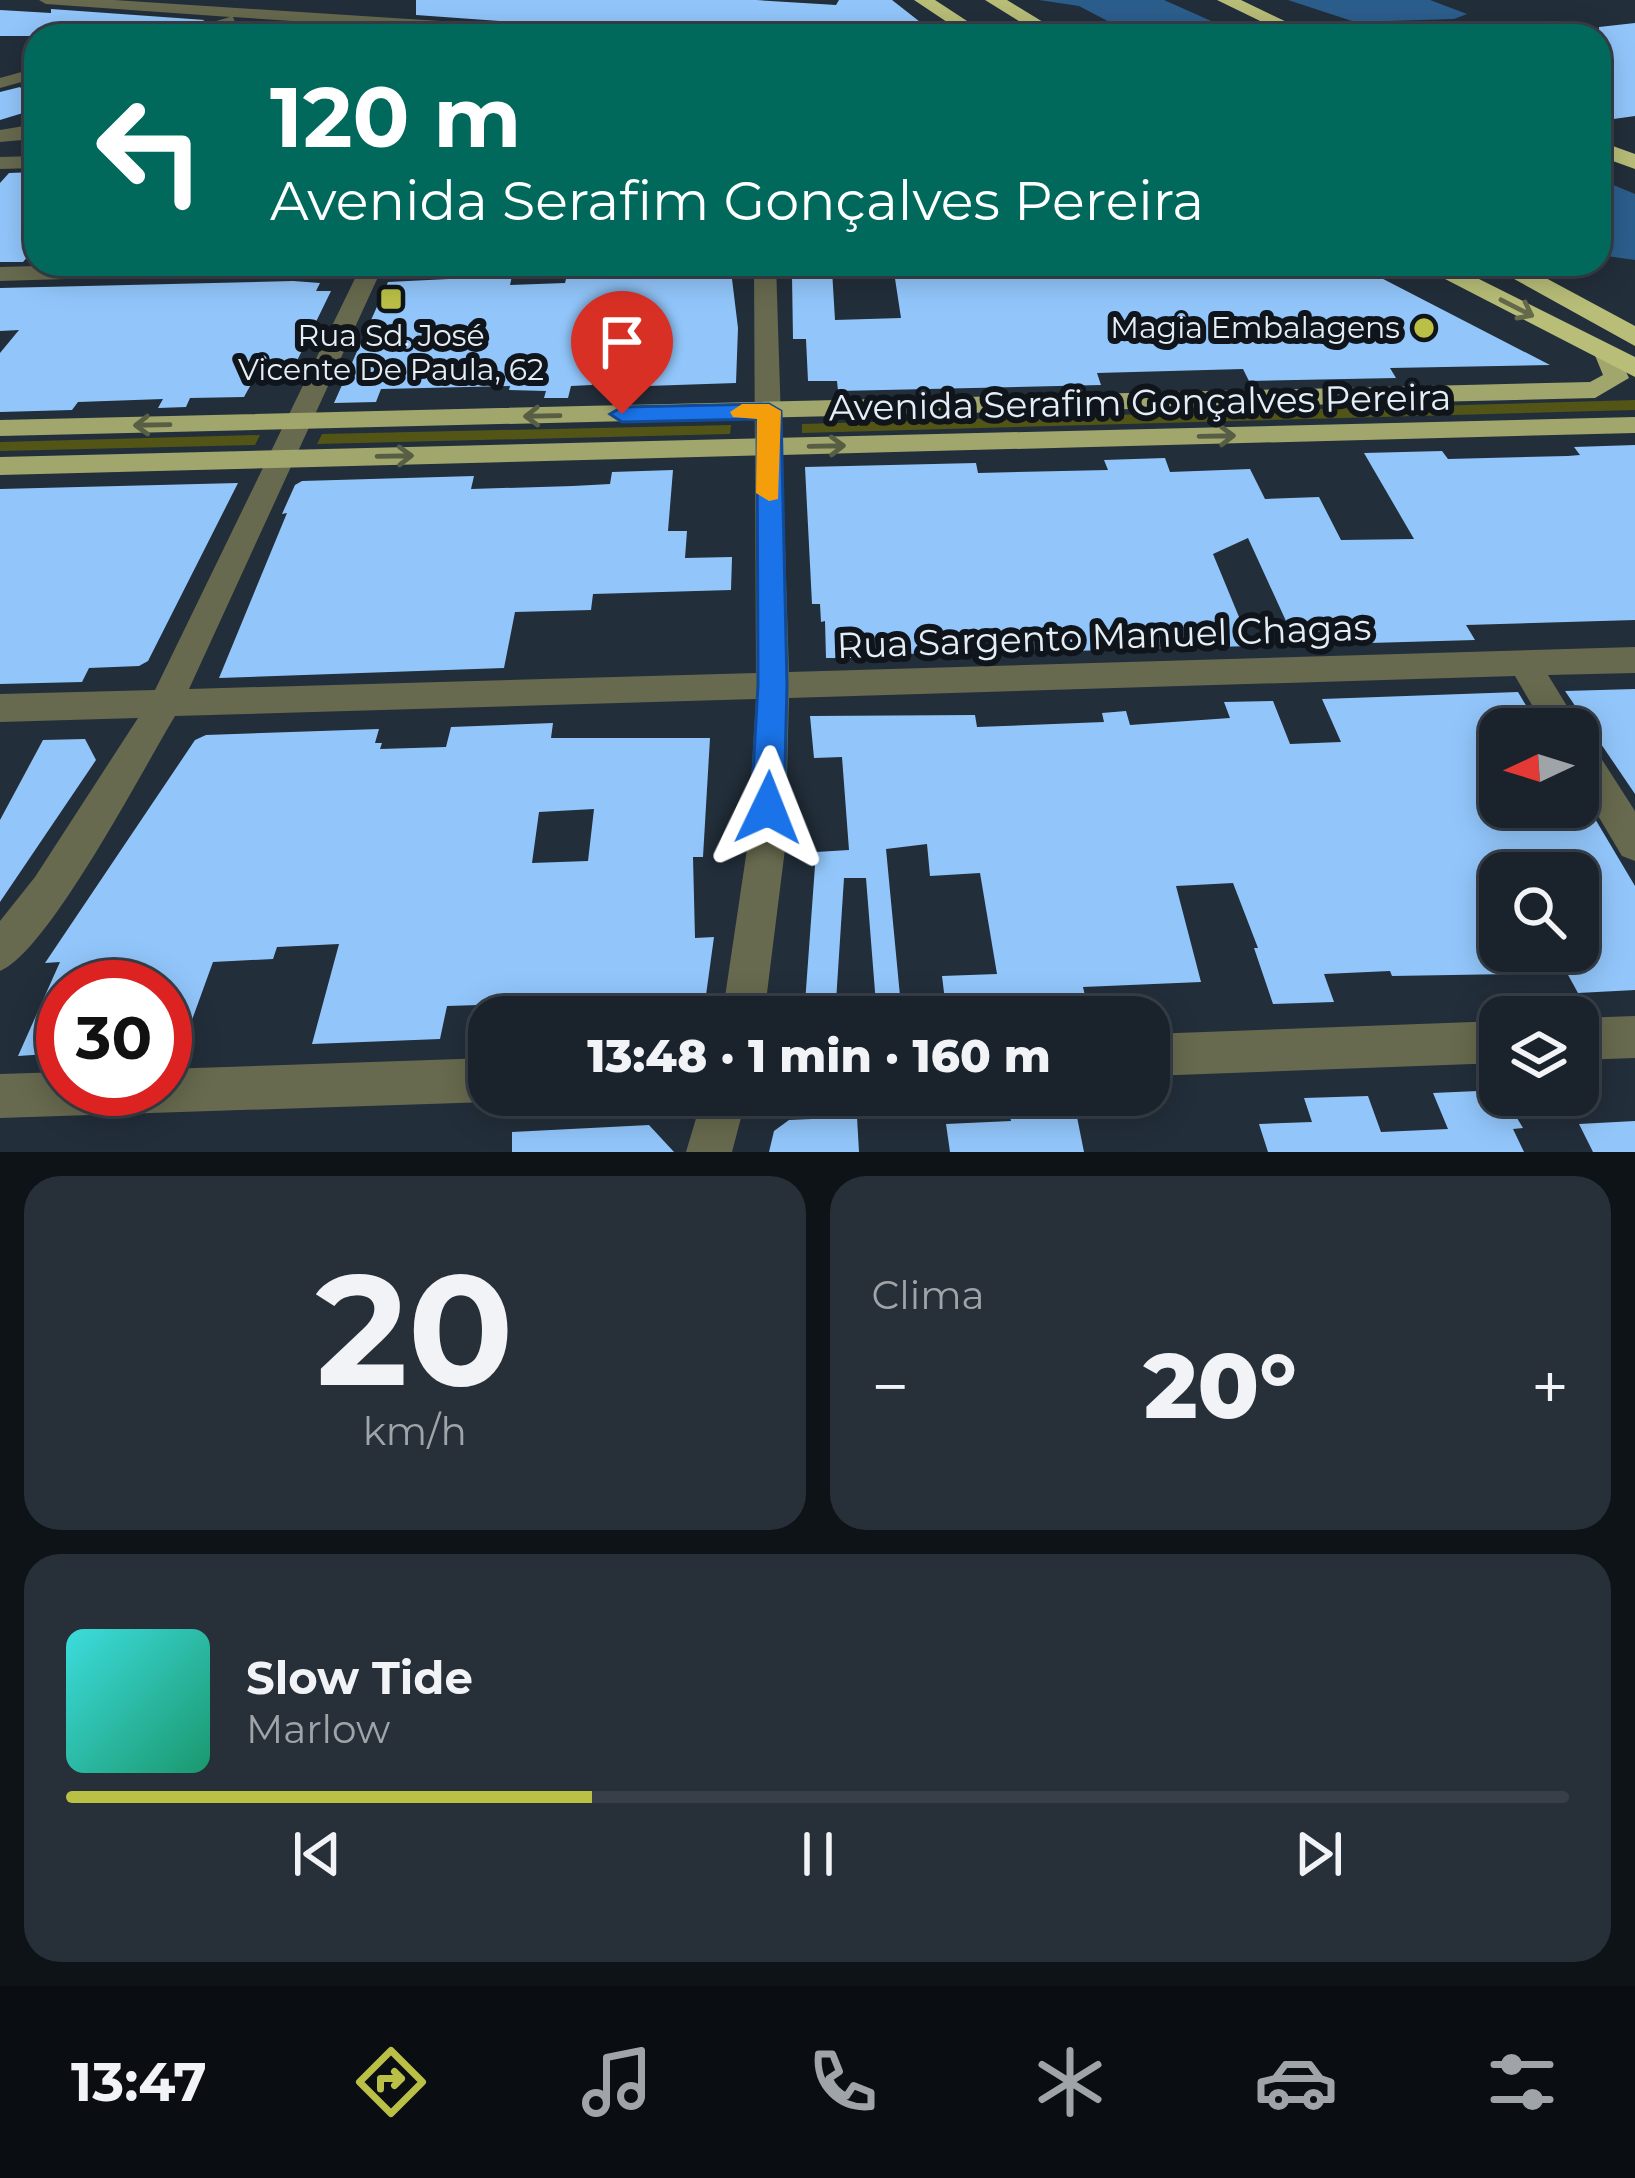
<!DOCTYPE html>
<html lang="pt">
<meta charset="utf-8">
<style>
body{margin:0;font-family:Montserrat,sans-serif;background:#272f38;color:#f1f3f6;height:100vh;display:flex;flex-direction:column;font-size:45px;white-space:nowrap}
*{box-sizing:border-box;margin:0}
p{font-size:39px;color:#9fa4a9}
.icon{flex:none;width:66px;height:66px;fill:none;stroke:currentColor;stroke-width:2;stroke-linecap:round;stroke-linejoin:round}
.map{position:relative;height:1152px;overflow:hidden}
.side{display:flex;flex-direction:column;gap:24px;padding:24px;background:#0e1318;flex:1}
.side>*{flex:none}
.hud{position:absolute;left:24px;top:24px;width:1587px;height:252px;border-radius:36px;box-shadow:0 6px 30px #0003,0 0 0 3px #383f48;background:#00695c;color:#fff;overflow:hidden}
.needle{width:78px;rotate:266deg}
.fabs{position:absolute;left:1479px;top:708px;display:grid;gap:24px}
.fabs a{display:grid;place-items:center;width:120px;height:120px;border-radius:24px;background:#1a222c;box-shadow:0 6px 30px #0003,0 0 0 3px #383f48;font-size:60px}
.speed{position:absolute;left:36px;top:960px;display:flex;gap:24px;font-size:60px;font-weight:700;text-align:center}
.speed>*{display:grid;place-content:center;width:156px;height:156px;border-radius:50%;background:#1a222c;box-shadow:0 6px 30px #0003,0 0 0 3px #383f48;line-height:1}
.speed .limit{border:18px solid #d22;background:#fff;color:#111}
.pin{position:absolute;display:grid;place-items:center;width:102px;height:102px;color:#fff;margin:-123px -51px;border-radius:50% 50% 50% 0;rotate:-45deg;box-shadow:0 0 12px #0007}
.pin .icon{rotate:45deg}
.me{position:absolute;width:132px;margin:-66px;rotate:2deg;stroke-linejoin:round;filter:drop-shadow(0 0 9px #0008)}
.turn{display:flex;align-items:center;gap:42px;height:252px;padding:0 48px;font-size:54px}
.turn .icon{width:156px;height:156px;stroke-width:2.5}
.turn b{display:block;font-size:84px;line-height:102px}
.big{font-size:90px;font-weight:800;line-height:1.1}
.side .widget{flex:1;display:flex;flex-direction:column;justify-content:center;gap:18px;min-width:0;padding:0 42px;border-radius:36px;background:#272f38}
.side .dial{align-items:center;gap:0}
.dial b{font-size:156px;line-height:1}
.song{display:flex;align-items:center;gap:36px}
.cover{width:144px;height:144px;border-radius:18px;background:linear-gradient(135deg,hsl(180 70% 55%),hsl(160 70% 35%))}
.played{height:12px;border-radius:6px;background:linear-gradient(90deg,#bac046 35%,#383f48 35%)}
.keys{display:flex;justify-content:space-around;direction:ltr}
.heat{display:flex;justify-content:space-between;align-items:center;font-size:66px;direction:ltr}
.side .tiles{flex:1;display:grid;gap:24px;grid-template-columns:1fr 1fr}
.widget:last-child{grid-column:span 2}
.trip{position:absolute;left:468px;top:996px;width:702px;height:120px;border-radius:36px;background:#1a222c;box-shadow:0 6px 30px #0003,0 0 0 3px #383f48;font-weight:800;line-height:120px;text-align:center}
.dock{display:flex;height:192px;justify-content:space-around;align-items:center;background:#0a0e12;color:#9fa4a9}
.dock .icon{width:84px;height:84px}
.dock .active{color:#bac046}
.dock b{font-size:54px;color:#f1f3f6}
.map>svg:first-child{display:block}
.green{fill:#525516}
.water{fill:#2c5e8d}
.building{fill:#92c6fb;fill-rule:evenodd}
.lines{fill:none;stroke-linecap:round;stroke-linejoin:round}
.minor{fill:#676a4e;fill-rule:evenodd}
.major{fill:#a1a66c;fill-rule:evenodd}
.highway{fill:#b8be78;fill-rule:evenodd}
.oneway{stroke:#646a4a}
.oneway2{stroke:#585e44}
.route{fill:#1a73e8;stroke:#114b97;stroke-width:3}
.slow{fill:#f59e0b}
.poi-dot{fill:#bac046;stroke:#10151b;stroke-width:4.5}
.labels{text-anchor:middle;stroke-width:12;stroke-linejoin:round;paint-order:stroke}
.far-poi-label{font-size:30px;fill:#e5edf5;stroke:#10151b;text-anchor:end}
.street-label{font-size:36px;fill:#e5edf5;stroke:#10151b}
</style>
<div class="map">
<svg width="1635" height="1152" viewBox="0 0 1635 1152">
<rect width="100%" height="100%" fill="#222e3a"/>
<g class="green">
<path d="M1635,400v10l-833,23v-9z"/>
<path d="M731,425l-1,9 -413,10 5,-10z"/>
<path d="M260,435l-5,10 -255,6v-9z"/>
</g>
<g class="water">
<path d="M1039,0h125l81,36h-109l-57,-30z"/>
<path d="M1288,0h142l37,14 -13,5 -99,3z"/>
<path d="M1599,179l36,15v66l-36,-5z"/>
</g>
<g class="building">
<path d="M416,0h340l80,5 3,-5h53l46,36h-217l-123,-8 -182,-13z"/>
<path d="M51,9l154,11 -44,16h-161v-26l51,3z"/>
<path d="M1635,23v93l-36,5v-94z"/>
<path d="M20,87l16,22 -36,11v-28z"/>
<path d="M36,172v75l-13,15h-23v-79l9,-10z"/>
<path d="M1157,264l2,5 93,1 106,-4 192,99 -160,3 6,10 -147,3 -6,-12 -146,4 4,12 -263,6 -1,-10h-29l-2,-42h-13l-1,-63 10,-6h30l3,50 66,-2 -7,-46 89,4 -2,-7 11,-2z"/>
<path d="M512,276l-2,9 55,-2 1,-4h166l6,49 -2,55 -89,3 2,-23 -53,2 -4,20 -21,1 -3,12h-24l2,-7 -37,-1 1,-4 -129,3 -5,13 -42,1 54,-121z"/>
<path d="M293,281l27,2 -4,8h15l-39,80 -38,8 -10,18 -54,1 -4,9 -28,1 5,-9 -85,3 -6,8 -72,2v-59l19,-23 -19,1v-43z"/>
<path d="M1635,445v175l-169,5 9,15 -141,4 -6,-13 -37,1 -43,-94 -35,16 38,92 -216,6 -4,-17 -62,2 -19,2 3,16 -99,-3v6h-28l-1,-37 -4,1 -1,-18h-8l-7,-137 171,-4 2,10 130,-3 -4,-10 61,-2 5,14 80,-3 15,30 54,-2 22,43 73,-1 -50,-86 78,-2 6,8 120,-3 12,-1 -6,-8z"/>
<path d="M673,470l-5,61h19l-2,27 47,-1 -1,33 -138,4 -2,16 -76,2 -11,56 -285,10 68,-165 -5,1 13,-29 7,-4 172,-5 -3,13 102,-3 37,-2 2,-12z"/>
<path d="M238,483l-90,178 -9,5 -50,2 -7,14 -82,2v-195z"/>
<path d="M1635,689v105l-70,-103z"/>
<path d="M1518,692l22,37h-40v78h88l47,79v104l-57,3 -11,-20 -175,3 -2,-5 -66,3 10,28 -61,2 -19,-56h4l-25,-65 -57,3 25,96 -118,5 6,26 -142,4 -5,-41 55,-2 -17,-101 -50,3 -3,-32 -41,5 16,168h-25l-11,-139h-22l-9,139h-31l12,-165 33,-2 -7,-93 -28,1 -4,-42 165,-1 2,12 127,-5 -2,-9 24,-2 4,14 100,-7 -6,-16 49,-1 17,43 51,-2 -19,-43zM1500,873h78v78h-78z"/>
<path d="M553,723l-2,15h159l-7,119h-10l2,81 19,-1 -11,80h-195l2,-13 -63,2 -7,33 -128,5 27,-100 -62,3 -4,12 -60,3 -37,102h-11v-77h-102v66l-45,3 42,-94 -15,1 150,-223 11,-5 173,-6 -4,14h7l-2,6 66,-2 5,-20zM594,809l-6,52 -56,2 7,-51z"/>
<path d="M85,739l11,21 -96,142v-82l43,-80z"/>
<path d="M1500,1090l23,38 -10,1 11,23h-256l-9,-28 53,-2 -8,-24 64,-2 13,36 67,-3 -15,-36z"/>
<path d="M1075,1107l9,45h-134l-4,-28 65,-3 -2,-11z"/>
<path d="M857,1117l2,35h-90l5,-21 15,-11z"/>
<path d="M1635,1121v31h-42l-14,-28z"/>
<path d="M649,1125l25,27h-162v-20z"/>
</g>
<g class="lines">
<g class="minor">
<path d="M39,0h75l480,31 8,5h-80l-289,-19 3,7 -45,12h-26l65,-19 -184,-13z"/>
<path d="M36,68v10l-36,10v-10z"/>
<path d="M36,124l-2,15 -34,3v-12z"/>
<path d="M36,156v12l-36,1v-12z"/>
<path d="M112,264h228l-11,7 -329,10v-14z"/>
<path d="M362,264h22l-195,425 567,-16 -2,-409h22l13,408 846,-25v26l-87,2 33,54 -3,6v-6h-32l-31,-53 -726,22 -4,151 -21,168h-42l25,-168 9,-150 -581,17c-32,53 -127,236 -175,255v-50l35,-44 103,-159 -138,4v-28l155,-4z"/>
<path d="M1578,736l12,5 45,70v50l-13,-5 -44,-74z"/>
<path d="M1635,1016v42l-57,2v-42z"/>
<path d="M1500,1021v42l-351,13v-42z"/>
<path d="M489,1058v37h15l-15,7 -489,16v-44l63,-2v17h102v-20z"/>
<path d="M703,1095h44l-15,57h-46z"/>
</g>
<g class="major">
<path d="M1606,346l9,2 14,30 -34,20 -1595,38v-16l1590,-38 13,-7 -9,-22z"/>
<path d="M1635,417v16l-1635,42v-18z"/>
</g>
<g class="highway">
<path d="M914,0h21l55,36h-22z"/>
<path d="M985,0h22l59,36h-23z"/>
<path d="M1217,0h24l75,36h-25z"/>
<path d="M1599,141l36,13v15l-36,-13z"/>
<path d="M1416,264h33l186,93v20z"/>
<path d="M1487,264h33l115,62v20z"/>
</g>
</g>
<defs><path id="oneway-shaft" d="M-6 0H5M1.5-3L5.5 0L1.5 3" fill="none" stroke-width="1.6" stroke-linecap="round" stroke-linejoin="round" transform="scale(3)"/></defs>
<use class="oneway" href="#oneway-shaft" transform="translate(1517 308) rotate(27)"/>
<g class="oneway2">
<use href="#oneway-shaft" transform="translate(542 416) rotate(179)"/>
<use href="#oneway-shaft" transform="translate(152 425) rotate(179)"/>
<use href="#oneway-shaft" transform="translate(1217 436) rotate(-1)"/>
<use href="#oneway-shaft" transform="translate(827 446) rotate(-1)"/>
<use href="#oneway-shaft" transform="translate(395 456) rotate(-1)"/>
</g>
<path class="route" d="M769,404l12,7 6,274 -3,123 -5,10 -11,4 -12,-4 -5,-10 7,-123 -1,-266 -135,3 -12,-8 12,-7z"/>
<path class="slow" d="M742,404h27l12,7 -3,88 -9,2 -13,-8 1,-74 -24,-2 -3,-5z"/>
<g class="poi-dot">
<rect x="379" y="287" width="24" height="24" rx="6"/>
<circle cx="1424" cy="328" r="12"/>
</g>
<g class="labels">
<g class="far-poi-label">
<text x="1400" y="338">Magia Embalagens</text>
<text x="391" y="346" text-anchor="middle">Rua Sd. José<tspan x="391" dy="34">Vicente De Paula, 62</tspan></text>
</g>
<g class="street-label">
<text transform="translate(1140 402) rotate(-1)" y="13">Avenida Serafim Gonçalves Pereira</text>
<text transform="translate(1104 636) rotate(-2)" y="13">Rua Sargento Manuel Chagas</text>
</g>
</g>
</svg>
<div class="fabs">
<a><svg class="needle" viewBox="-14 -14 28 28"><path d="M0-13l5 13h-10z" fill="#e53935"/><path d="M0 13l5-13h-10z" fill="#9fa4a9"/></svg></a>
<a><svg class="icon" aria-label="search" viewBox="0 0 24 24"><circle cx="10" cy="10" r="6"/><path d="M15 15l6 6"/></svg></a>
<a><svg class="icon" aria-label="layers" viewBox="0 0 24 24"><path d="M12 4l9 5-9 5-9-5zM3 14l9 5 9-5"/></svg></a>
</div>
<div class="speed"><div class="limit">30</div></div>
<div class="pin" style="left:622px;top:414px;background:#d93025"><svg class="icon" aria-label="arrive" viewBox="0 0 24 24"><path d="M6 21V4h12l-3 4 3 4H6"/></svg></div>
<svg class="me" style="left:768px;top:808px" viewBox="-20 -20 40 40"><path d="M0-17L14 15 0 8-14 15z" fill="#1a73e8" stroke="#fff" stroke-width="4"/></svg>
<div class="trip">13:48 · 1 min · 160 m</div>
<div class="hud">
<div class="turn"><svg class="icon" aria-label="left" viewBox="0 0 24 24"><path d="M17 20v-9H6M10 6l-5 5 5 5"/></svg><div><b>120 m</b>Avenida Serafim Gonçalves Pereira</div></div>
</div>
</div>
<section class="side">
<div class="tiles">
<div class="widget dial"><b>20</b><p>km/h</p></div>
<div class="widget"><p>Clima</p>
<div class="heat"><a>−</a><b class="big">20°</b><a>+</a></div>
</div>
<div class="widget">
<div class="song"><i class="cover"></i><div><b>Slow Tide</b><p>Marlow</p></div></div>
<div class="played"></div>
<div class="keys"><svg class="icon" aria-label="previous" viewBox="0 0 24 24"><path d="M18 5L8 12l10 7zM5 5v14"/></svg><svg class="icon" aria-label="pause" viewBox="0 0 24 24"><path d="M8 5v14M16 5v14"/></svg><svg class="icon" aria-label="next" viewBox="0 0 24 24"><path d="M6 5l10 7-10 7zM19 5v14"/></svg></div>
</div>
</div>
</section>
<nav class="dock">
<b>13:47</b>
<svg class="icon active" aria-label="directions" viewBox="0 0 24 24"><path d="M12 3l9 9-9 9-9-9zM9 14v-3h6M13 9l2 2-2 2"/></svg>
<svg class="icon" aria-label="music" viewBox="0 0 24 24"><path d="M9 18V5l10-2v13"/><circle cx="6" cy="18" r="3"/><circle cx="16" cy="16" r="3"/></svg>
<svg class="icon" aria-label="phone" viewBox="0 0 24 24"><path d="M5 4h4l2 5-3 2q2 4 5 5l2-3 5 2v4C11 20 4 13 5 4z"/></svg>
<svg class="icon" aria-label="climate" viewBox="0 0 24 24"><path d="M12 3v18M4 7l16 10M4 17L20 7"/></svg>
<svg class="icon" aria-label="car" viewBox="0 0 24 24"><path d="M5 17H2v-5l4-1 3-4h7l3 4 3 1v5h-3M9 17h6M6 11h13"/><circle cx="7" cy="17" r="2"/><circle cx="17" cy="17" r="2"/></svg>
<svg class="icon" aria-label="filters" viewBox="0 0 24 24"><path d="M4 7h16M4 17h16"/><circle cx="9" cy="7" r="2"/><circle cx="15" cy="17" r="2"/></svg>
</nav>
